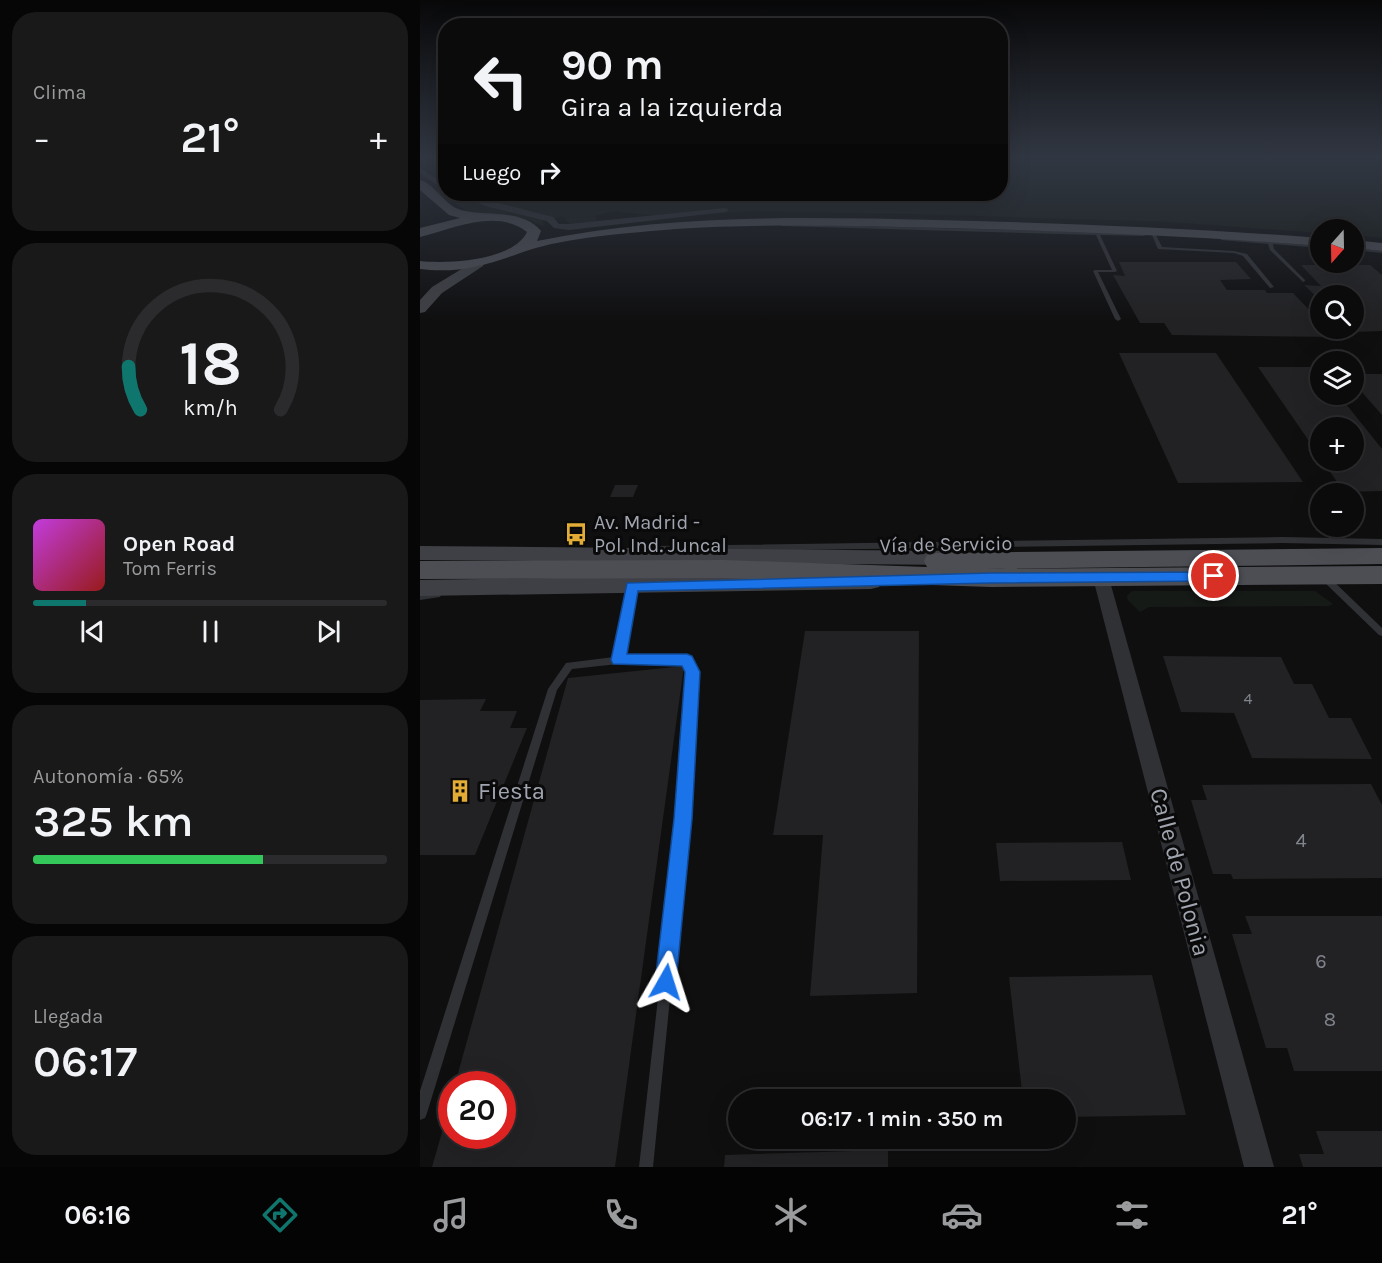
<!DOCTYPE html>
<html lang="es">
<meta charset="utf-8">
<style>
body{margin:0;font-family:Karla,sans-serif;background:#19191a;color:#f1f3f6;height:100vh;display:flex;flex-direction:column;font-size:22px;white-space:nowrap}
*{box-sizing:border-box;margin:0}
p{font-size:20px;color:#9a9b9d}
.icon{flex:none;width:33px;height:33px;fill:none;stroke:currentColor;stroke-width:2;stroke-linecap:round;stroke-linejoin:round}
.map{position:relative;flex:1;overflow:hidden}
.drawer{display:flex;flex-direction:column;gap:12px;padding:12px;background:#060607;width:420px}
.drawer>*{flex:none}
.hud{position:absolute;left:18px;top:18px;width:570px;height:183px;border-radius:24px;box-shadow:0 6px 24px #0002,0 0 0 2px #2b2b2d;background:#0b0b0c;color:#f1f3f6;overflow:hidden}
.needle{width:39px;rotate:200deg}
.tools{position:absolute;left:890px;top:219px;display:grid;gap:12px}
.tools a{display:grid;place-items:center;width:54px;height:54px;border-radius:50%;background:#0b0b0c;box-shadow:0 6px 24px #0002,0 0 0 2px #2b2b2d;font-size:30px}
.speed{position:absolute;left:18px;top:1071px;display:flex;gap:12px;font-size:30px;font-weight:700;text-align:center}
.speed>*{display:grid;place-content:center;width:78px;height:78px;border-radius:50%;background:#0b0b0c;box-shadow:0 6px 24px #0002,0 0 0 2px #2b2b2d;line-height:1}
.speed .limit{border:9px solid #d22;background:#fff;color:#111}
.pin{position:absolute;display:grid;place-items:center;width:51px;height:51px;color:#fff;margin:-26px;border:3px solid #fff;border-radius:50%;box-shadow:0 2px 6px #0007}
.me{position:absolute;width:66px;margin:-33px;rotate:6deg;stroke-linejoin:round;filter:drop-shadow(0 0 4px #0008)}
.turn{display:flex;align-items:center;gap:21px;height:126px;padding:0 24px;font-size:27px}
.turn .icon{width:78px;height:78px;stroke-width:2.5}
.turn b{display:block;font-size:42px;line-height:51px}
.then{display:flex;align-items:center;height:57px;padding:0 24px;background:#0003;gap:12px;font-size:22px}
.big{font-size:45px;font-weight:600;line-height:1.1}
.drawer .widget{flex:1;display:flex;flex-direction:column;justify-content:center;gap:9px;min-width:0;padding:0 21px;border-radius:24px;background:#19191a}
.drawer .dial{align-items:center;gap:0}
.dial svg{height:156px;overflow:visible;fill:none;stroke:#2b2b2d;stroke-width:7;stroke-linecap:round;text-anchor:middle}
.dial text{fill:#f1f3f6;stroke:none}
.song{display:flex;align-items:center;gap:18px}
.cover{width:72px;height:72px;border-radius:9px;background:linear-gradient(135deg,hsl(290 70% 55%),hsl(0 70% 35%))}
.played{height:6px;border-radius:3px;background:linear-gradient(90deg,#0f766e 15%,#2b2b2d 15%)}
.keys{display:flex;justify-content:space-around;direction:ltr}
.heat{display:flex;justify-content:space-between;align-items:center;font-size:33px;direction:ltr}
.charge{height:9px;border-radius:4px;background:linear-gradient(90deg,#34c759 65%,#2b2b2d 0)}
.trip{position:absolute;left:308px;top:1089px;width:348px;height:60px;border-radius:30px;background:#0b0b0c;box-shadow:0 6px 24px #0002,0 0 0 2px #2b2b2d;font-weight:600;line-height:60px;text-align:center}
.dock{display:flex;height:96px;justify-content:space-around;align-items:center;background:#040405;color:#9a9b9d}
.dock .icon{width:42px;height:42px}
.dock .on{color:#0f766e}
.dock b{font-size:27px;color:#f1f3f6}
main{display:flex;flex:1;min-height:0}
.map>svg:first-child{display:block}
.green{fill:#161a17}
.water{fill:#272d33}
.building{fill:#222224}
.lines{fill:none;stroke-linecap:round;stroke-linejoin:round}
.lane{fill:#303135;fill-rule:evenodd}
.street{fill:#303135;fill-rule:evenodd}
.secondary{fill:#3f4045;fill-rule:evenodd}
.primary{fill:#4d4e54;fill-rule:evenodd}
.route{fill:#1a73e8;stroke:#114b97;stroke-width:1.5}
.labels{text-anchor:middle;stroke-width:6;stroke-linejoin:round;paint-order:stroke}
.number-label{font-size:16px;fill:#80848c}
.poi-label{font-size:20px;fill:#a1a5b0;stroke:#0a0a0b;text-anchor:start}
.street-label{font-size:20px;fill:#a1a5b0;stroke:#0a0a0b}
.near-number-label{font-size:20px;fill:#80848c}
.near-poi-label{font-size:24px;fill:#a1a5b0;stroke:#0a0a0b;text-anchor:start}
.near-street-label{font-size:24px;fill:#a1a5b0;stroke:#0a0a0b}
</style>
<main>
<section class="drawer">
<div class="widget"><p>Clima</p>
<div class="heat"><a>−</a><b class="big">21°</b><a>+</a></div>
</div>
<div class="widget dial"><svg viewBox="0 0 100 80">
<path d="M14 69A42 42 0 1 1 86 69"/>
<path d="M14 69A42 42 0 0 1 8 47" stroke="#0f766e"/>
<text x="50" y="56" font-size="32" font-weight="700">18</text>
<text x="50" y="72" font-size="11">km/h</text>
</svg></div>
<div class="widget">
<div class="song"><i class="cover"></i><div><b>Open Road</b><p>Tom Ferris</p></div></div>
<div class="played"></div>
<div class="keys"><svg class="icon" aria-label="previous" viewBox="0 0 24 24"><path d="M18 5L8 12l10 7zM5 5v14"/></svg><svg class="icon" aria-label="pause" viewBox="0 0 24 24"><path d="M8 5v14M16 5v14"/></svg><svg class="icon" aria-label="next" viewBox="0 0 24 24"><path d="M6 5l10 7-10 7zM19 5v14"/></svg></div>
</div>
<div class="widget"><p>Autonomía · 65%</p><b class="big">325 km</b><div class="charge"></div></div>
<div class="widget"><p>Llegada</p><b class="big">06:17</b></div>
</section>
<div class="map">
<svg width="962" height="1167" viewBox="0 0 962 1167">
<rect width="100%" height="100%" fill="#0f0f10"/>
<g class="green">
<path d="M0,158h25v28l-13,-15 -12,-7z"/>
<path d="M581,158h381v80l-29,-3v-5h-33v3l-149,-11 -257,-8 -159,-3 -89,6 -52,-6 -19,5 3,6 -27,4 -7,-9 -21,3 1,7 -17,-8 -18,-3 -40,-3 -20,-15 2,-4h549z"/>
<path d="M712,591h183l18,13 -5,2 -179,1 -9,5 -12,-12 -1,-4z"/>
</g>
<path class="water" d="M114,194h202c-66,2 -136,10 -202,0z"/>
<g class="building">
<path d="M699,262h117l15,17 -31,1 7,10h38l2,3h26l27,28v7h7l8,9 -163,-2 -8,-12h-24l-27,-48 12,1z"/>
<path d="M881,265h69l12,10v56l-29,1 -3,-4h3v-32h-33v4l-16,-15 17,1z"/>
<path d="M699,353h97l87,129 -125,1z"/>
<path d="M838,367h58l4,4v23h18l44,55v42l-38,1 -22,-32h31v-32h-33v29z"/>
<path d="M933,374h29v41l-29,-33z"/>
<path d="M195,485h23l-5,12h-23z"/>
<path d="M385,631h114l-2,362 -107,3 13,-161h-50z"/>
<path d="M743,656l118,1 13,27h18l17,34h22l21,41 -120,-1 -18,-45 -53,-1z"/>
<path d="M264,666l-69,501h-183l19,-66 1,35h50v-52h-47l113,-406z"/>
<path d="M66,699l-6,12h37l-7,17h17l-52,127h-55v-155z"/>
<path d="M951,784l11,21v73l-149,1 -2,-5h-18l-22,-74h16l-5,-15z"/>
<path d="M702,842l9,38 -131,1 -4,-38z"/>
<path d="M825,916h137v155h-88l-7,-23h-21l-34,-114h20z"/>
<path d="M732,975l34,140 -121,2v-17h-42l-14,-123z"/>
<path d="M896,1131h66v36h-79l-4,-13h25z"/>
<path d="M468,1150v17h-164l1,-12z"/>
</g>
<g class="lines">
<g class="lane">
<path d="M360,224l317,8 47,2 2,1 -2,1 -44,-1 17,36 -2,1h-17l23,47 -3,2 -3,-2 -22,-48 2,-1h17l-16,-35 -314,-9z"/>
<path d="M734,234l2,1 6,12 72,4 13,3 27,33 -4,1 -27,-32 -9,-3 -76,-4 -6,-14z"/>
<path d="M803,238l97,8v2l-47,-4 1,5 31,31v1l-2,1 -33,-32 -2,-6 -47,-4v-2z"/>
<path d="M933,248l29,3v2l-29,-3z"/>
<path d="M862,537l100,2v6l-100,-2 -628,9 -4,-3 4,-3z"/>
<path d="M904,574l3,1 55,53v8l-3,-1 -58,-56 -1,-2 1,-2z"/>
<path d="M212,583l4,3 -13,70h64l3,1 7,15 -9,148 -35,347h-14l39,-347 9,-148 -3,-8h-66l-46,5 -15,21 -130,423 -2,5 -5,2v-29l128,-402 18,-26 48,-6 14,-71z"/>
<path d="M17,592l4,3 -1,2 -20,3v-6z"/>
</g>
<g class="street">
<path d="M0,168l26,17v6l-26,-18z"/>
<path d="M32,194h11l90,23 6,7h10l156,-16 4,2 -4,2 -156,18 -15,-2 -7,-7 -58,-14z"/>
<path d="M681,572l6,2 2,4 165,589h-30l-151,-589 2,-4z"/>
</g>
<g class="secondary">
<path d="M58,259l5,1 1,3 -1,3 -41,27 -17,19 -5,1v-13l12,-13z"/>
<path d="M0,546l535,5 8,2 3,5 -3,5 -8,2 -535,-5z"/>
<path d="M451,573l8,2 3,6 -3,6 -8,2 -451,7v-16z"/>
</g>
<g class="primary">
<path d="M0,180c16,5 25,26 41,30 26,7 60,-2 80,21l-4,10c131,-27 264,-24 398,-21 128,3 257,8 385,18v8c-124,-10 -248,-15 -373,-18 -90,-2 -182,-5 -272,1 -45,4 -107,8 -149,22 -36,13 -66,23 -106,18v-8c28,3 93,0 107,-29 -31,-24 -74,-3 -107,5v-9l40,-10 -11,-3 -29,-25z"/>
<path d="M933,240l29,3v8l-29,-3z"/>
<path d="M962,548v16l-397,5 397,-3v18l-391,3 -268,-9 -303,1v-18l303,-1 204,7 -3,-6 3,-6 9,-2z"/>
</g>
</g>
<linearGradient id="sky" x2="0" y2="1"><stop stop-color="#080809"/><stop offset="0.49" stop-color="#313742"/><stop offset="1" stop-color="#313742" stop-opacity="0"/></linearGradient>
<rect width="962" height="321" fill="url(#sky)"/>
<path class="route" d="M794,572l7,4 -7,5 -223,2 -353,8 -11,63h60l5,2 8,16 -8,147 -16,163 -3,7 -7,3 -8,-3 -3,-7 19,-163 11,-147 -3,-6 -69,-2 -2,-4 16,-77 364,-10z"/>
<defs>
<g id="bus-bare" transform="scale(1.8)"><path d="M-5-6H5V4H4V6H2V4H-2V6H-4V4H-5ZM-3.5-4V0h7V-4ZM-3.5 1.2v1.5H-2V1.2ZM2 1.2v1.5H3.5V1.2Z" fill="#e3ac34" stroke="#0a0a0b" stroke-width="2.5" paint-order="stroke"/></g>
<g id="building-bare" transform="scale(1.8)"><path d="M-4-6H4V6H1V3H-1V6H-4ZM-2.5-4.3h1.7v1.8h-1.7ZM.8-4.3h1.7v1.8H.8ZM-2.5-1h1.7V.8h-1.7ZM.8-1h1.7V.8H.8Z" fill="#e3ac34" stroke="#0a0a0b" stroke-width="2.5" paint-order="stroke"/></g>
</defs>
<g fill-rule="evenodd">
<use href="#bus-bare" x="156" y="534"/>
<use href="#building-bare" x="40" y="791"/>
</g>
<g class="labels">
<g class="number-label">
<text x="828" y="704">4</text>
</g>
<g class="poi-label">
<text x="174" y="529">Av. Madrid -<tspan x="174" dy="23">Pol. Ind. Juncal</tspan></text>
</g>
<g class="street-label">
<text transform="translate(526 544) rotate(-1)" y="7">Vía de Servicio</text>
</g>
<g class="near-number-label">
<text x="881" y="847">4</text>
<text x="901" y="968">6</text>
<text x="910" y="1026">8</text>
</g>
<g class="near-poi-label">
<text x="58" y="799">Fiesta</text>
</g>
<g class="near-street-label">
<text transform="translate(760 872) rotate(75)" y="8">Calle de Polonia</text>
</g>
</g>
</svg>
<div class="tools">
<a><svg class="needle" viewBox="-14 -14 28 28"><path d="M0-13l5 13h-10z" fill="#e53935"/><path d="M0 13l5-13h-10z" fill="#9a9b9d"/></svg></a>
<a><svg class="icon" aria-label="search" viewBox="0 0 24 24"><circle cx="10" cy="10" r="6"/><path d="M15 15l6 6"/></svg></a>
<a><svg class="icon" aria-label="layers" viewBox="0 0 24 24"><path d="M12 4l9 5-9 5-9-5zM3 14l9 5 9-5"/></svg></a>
<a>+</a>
<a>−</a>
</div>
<div class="speed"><div class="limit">20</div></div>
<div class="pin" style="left:794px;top:576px;background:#d93025"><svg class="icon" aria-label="arrive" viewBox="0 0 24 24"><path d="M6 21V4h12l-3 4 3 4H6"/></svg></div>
<svg class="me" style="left:246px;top:982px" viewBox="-20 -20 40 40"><path d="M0-17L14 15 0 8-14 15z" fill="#1a73e8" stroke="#fff" stroke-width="4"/></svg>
<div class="trip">06:17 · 1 min · 350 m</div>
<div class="hud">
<div class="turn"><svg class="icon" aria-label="left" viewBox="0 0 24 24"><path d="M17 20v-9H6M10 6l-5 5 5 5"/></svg><div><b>90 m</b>Gira a la izquierda</div></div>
<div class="then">Luego<svg class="icon" aria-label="right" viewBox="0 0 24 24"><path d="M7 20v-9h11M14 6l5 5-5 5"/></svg></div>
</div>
</div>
</main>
<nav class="dock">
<b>06:16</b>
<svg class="icon on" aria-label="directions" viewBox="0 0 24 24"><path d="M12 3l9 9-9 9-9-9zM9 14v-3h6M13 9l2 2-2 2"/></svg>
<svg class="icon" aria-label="music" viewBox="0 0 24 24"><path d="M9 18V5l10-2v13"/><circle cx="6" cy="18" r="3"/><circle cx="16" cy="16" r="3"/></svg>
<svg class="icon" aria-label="phone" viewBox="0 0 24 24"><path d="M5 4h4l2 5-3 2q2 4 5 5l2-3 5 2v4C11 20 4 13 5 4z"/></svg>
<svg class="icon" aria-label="climate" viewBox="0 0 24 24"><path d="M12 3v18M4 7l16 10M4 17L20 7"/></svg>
<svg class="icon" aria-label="car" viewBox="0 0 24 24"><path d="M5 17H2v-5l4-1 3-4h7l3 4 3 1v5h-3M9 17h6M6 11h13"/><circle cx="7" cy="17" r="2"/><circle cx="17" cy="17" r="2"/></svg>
<svg class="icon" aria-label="filters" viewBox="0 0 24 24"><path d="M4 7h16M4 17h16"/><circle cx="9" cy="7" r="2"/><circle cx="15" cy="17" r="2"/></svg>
<b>21°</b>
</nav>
